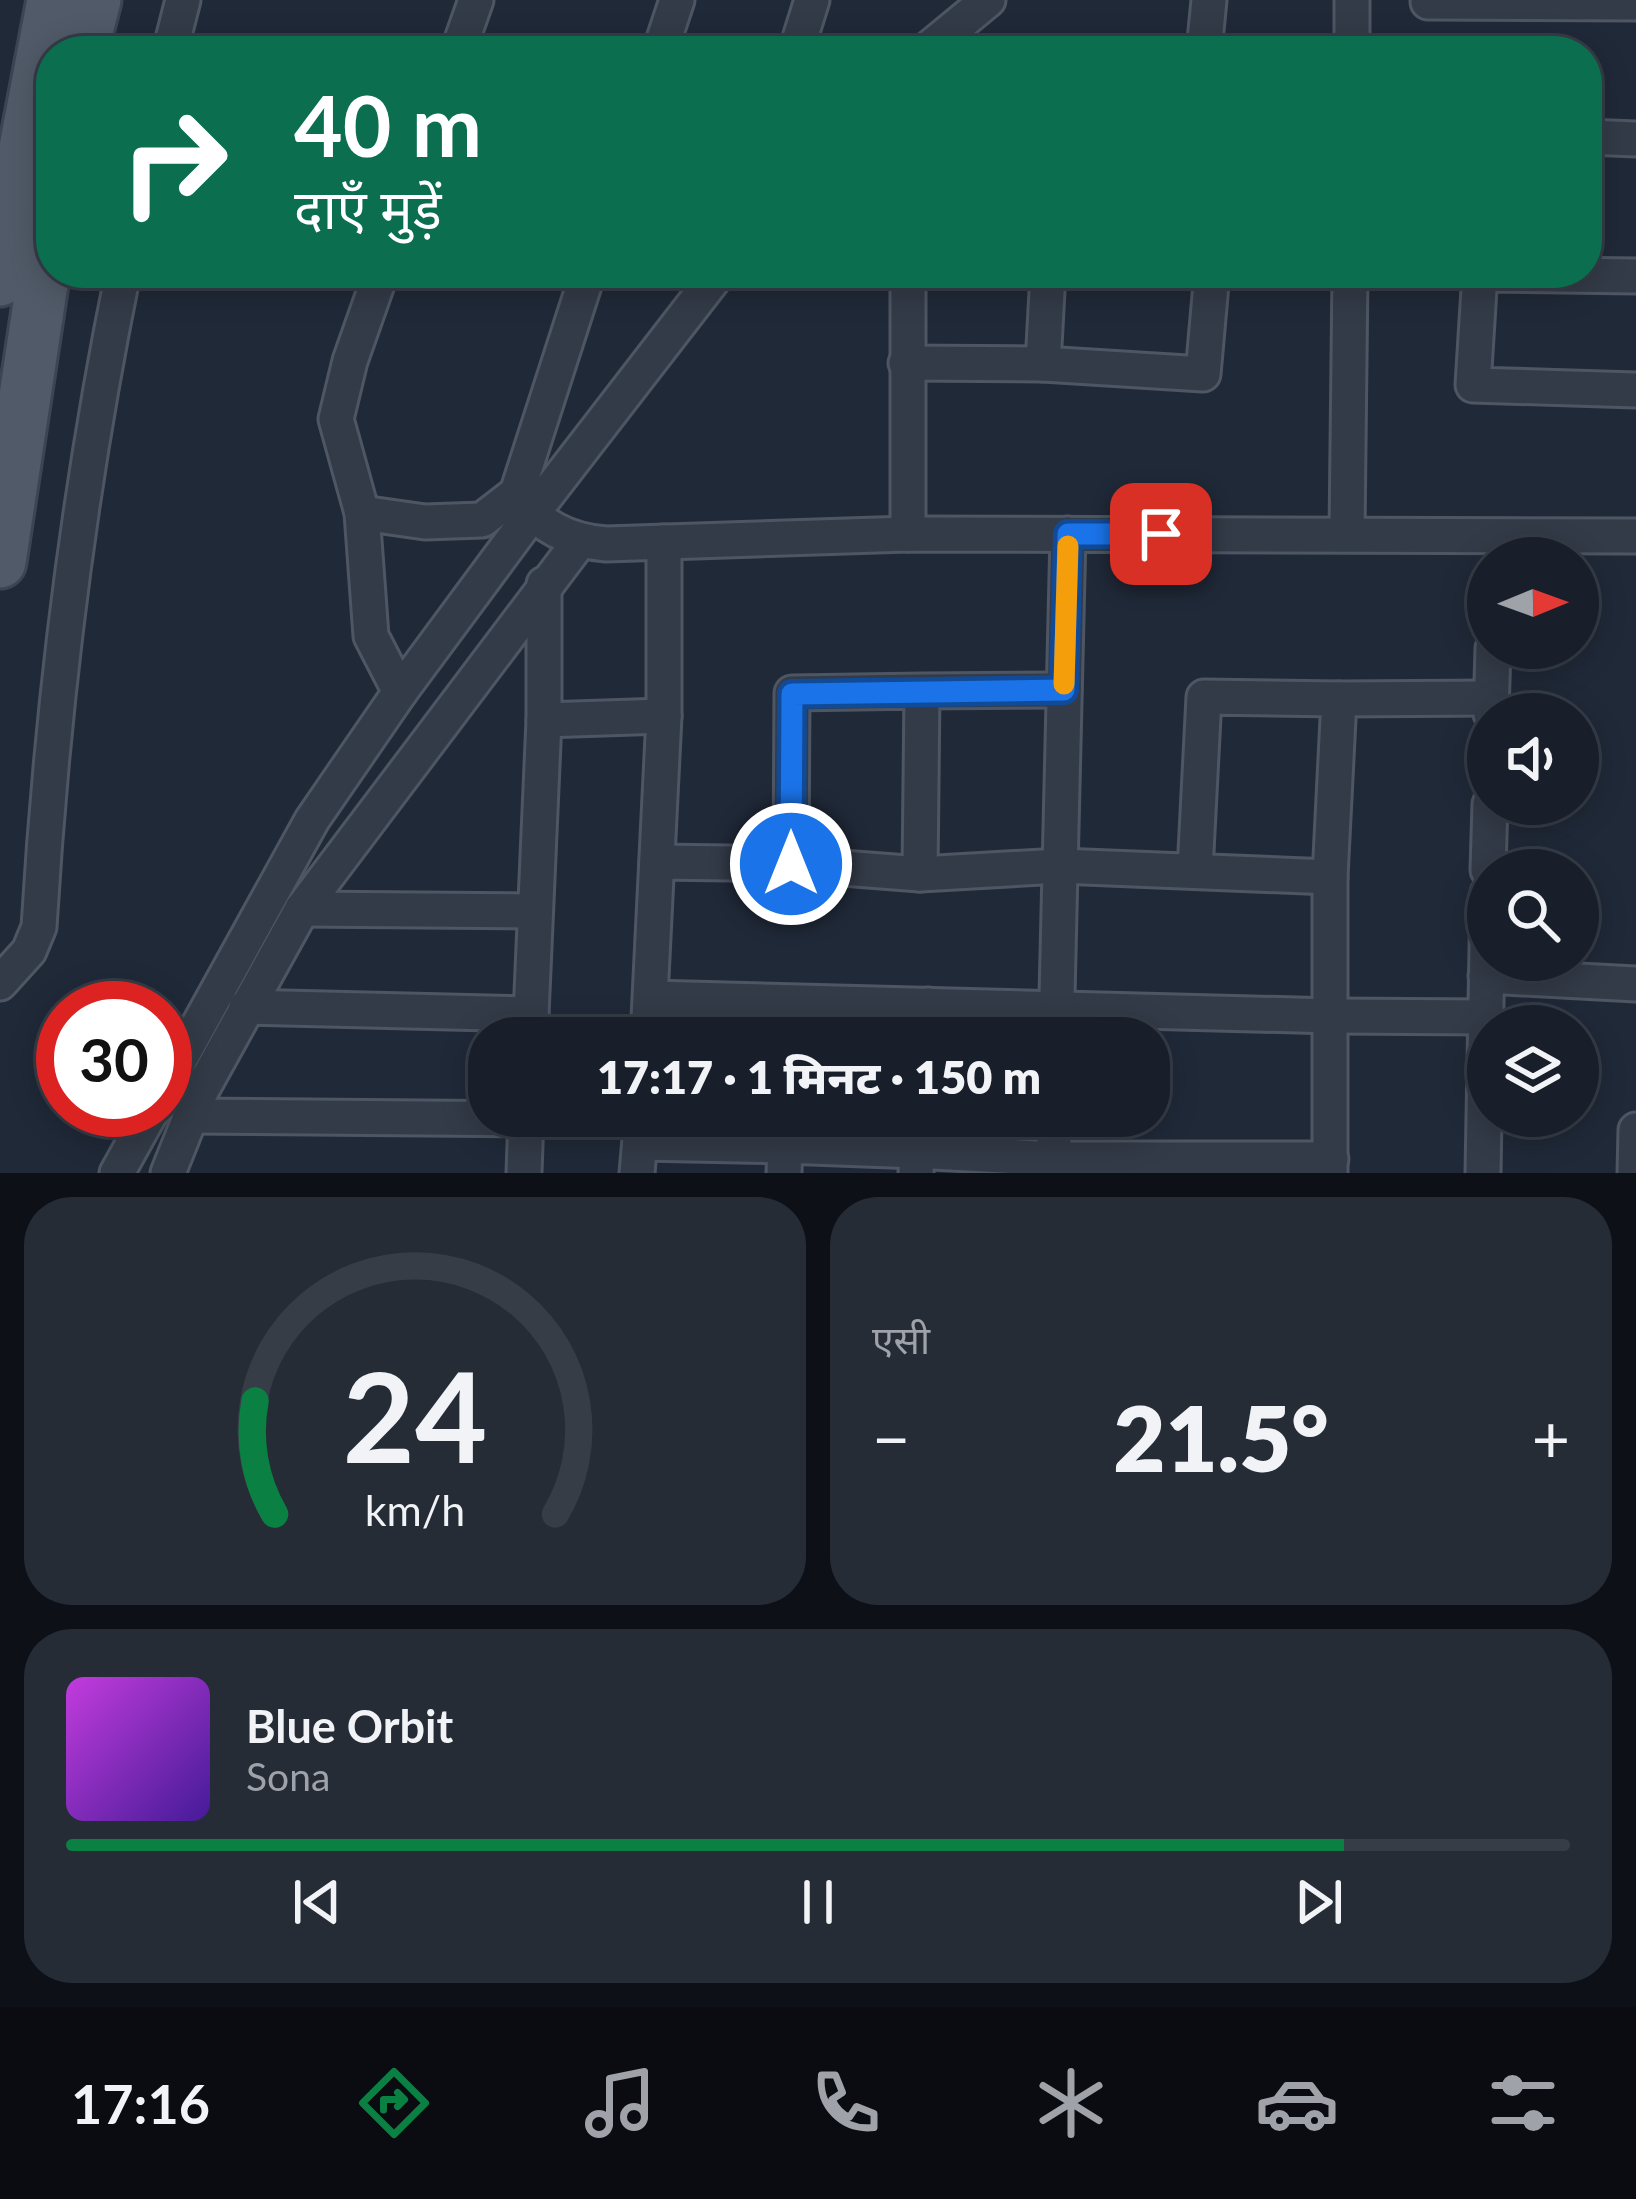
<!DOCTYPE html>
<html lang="hi">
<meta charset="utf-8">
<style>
body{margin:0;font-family:Lato,"Noto Sans Devanagari",sans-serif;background:#252c36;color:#f1f3f6;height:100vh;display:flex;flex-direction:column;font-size:45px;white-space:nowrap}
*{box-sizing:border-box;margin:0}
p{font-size:39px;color:#9fa2a8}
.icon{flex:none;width:66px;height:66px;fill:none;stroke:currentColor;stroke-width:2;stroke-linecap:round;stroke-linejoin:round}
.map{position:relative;height:1173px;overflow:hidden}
.side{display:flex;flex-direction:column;gap:24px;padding:24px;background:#0d1117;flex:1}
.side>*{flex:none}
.top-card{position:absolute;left:36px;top:36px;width:1566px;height:252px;border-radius:48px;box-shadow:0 6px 30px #0003,0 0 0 3px #363d47;background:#0b6e4f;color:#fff;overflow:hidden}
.needle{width:78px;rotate:89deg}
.buttons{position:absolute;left:1467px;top:537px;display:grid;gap:24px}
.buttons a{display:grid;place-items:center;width:132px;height:132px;border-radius:50%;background:#181f2a;box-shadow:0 6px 30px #0003,0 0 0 3px #363d47;font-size:60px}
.speed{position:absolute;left:36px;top:981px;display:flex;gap:24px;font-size:60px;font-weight:700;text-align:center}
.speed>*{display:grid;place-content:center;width:156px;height:156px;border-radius:50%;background:#181f2a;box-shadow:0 6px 30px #0003,0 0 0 3px #363d47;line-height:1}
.speed .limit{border:18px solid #d22;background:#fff;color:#111}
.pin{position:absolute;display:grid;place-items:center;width:102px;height:102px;color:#fff;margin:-51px;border-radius:24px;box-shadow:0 6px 18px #0006}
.me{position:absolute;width:132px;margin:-66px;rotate:0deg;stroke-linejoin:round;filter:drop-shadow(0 0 9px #0008)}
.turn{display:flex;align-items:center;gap:42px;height:252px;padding:0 60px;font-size:54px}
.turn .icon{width:156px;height:156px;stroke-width:2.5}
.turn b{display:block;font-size:84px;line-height:102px}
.big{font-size:90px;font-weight:800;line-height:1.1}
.side .tile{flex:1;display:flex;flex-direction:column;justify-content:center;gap:18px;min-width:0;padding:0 42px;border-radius:48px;background:#252c36}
.side .dial{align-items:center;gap:0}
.dial svg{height:312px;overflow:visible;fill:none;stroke:#363d47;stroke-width:7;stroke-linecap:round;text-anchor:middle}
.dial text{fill:#f1f3f6;stroke:none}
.song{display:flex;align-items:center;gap:36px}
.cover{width:144px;height:144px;border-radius:18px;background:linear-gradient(135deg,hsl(290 70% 55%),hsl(260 70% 35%))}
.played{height:12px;border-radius:6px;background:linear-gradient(90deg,#0b8043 85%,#363d47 85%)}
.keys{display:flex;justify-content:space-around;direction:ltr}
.heat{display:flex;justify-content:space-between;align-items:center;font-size:66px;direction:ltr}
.side .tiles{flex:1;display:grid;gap:24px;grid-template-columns:1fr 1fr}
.tile:last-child{grid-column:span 2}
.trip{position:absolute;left:468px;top:1017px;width:702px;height:120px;border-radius:48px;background:#181f2a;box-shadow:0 6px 30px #0003,0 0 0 3px #363d47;font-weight:800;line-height:120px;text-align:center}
.tab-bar{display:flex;height:192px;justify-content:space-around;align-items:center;background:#0a0c11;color:#9fa2a8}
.tab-bar .icon{width:84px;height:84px}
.tab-bar .on{color:#0b8043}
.tab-bar b{font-size:54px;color:#f1f3f6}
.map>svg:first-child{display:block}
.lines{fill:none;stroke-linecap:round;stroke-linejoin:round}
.minor-casing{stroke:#4e5663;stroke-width:39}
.primary-casing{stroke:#3d4452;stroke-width:57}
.minor{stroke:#333b48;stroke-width:33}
.primary{stroke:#515a68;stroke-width:51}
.route-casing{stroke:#114b97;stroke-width:30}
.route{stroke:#1a73e8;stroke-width:21}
.slow{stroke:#f59e0b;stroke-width:21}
</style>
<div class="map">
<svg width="1636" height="1173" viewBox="0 0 1636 1173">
<rect width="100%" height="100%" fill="#202938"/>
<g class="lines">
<g class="minor-casing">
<g id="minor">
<path d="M1352,0v51"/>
<path d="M1428,2l208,1"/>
<path d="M170,51l13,-51"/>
<path d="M458,51l18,-51"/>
<path d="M660,51l17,-51"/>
<path d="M796,51l16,-51"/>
<path d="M926,51l62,-51"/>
<path d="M1204,51l5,-51"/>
<path d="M1587,137l49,2"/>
<path d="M381,273l-31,88 -14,58 26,94 9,123 29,56"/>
<path d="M588,273l-71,220c21,33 50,48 89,51l302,-10 728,2"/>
<path d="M908,273v261"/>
<path d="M1048,273l-5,91 160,10 9,-101"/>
<path d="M1480,273l-7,112 163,5"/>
<path d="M1480,274l156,2"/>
<path d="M906,363l137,1"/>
<path d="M362,513l63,9 57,-2 35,-27"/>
<path d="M1347,534l3,-261"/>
<path d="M922,691l-130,2 -1,171 129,10 2,-183 142,-1"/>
<path d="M1491,714l2,-66"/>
<path d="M544,720v-136"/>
<path d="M657,862l134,2"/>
<path d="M1488,870l2,-66"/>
<path d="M1195,871l9,-174 135,2"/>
<path d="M920,874l140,-8 270,11 9,-178 153,-1"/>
<path d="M1330,877v296"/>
<path d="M302,909l233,2"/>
<path d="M1486,976l150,8"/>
<path d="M0,983l29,-32 10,-24c13,-218 40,-439 84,-654"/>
<path d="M651,998l682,18 153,1"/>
<path d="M246,1007l285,7"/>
<path d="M530,1038l14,-318 120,-4"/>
<path d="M648,1038l16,-322v-174"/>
<path d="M925,1038l3,-33"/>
<path d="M1056,1038l12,-504"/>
<path d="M165,1086l147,-266 88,-128 131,-177 187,-242"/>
<path d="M190,1116l336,3"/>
<path d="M640,1143l145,3"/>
<path d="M117,1173l35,-63"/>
<path d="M168,1173l32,-80 102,-184 277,-367"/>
<path d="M524,1173l2,-57"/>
<path d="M637,1173l5,-57"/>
<path d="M784,1173l1,-27 132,5 2,-35"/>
<path d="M916,1173l1,-22 137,8v-43"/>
<path d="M1053,1173l1,-14h277"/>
<path d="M1483,1173l5,-280"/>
<path d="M1635,1173l1,-43"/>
</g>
</g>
<g class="primary-casing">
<g id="primary">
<path d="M82,51l13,-51"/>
<path d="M0,280l53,-280"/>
<path d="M0,562l51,-338"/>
</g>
</g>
<use href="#minor" class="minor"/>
<use href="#primary" class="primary"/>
</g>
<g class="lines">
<g class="route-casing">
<path id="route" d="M791,864l1,-170 272,-4 4,-156h93"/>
</g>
<use href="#route" class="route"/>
<path class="slow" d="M1064,684l4,-138"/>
</g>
</svg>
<div class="buttons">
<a><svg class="needle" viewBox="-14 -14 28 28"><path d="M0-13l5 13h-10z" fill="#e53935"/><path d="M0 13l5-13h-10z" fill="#9fa2a8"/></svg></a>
<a><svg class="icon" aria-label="sound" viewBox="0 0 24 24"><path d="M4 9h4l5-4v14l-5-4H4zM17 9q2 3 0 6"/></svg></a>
<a><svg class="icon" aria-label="search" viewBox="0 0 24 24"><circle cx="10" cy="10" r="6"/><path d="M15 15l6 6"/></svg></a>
<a><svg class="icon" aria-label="layers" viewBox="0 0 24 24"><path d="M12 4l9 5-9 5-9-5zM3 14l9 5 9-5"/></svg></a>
</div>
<div class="speed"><div class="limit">30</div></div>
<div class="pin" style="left:1161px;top:534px;background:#d93025"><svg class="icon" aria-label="arrive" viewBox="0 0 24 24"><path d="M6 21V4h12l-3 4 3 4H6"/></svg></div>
<svg class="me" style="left:791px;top:864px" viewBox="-20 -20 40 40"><circle r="17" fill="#1a73e8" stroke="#fff" stroke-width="3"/><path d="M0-11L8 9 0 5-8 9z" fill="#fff"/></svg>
<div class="trip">17:17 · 1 मिनट · 150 m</div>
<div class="top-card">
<div class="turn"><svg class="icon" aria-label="right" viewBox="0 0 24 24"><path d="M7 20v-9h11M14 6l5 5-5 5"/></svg><div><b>40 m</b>दाएँ मुड़ें</div></div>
</div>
</div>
<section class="side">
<div class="tiles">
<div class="tile dial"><svg viewBox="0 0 100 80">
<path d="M14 69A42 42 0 1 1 86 69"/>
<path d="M14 69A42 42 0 0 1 9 40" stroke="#0b8043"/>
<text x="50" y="56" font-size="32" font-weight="700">24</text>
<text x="50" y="72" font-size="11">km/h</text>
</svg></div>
<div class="tile"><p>एसी</p>
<div class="heat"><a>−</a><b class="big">21.5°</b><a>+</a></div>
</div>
<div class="tile">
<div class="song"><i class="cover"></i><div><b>Blue Orbit</b><p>Sona</p></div></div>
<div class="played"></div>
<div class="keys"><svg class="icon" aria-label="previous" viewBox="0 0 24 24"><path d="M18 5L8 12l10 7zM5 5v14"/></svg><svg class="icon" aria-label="pause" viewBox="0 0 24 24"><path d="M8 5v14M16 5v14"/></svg><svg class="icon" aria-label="next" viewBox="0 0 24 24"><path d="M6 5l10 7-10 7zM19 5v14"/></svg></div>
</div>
</div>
</section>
<nav class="tab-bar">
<b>17:16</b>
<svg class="icon on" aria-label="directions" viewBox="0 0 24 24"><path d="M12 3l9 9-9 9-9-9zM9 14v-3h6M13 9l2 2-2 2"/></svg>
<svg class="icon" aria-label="music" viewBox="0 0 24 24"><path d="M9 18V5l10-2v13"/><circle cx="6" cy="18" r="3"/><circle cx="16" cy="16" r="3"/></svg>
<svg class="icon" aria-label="phone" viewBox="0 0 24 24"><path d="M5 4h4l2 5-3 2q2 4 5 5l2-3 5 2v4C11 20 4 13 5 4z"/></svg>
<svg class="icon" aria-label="climate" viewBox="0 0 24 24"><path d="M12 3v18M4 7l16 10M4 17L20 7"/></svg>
<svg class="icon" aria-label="car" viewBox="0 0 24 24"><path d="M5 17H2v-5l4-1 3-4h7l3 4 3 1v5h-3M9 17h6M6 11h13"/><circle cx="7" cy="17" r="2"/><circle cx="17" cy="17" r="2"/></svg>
<svg class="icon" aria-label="filters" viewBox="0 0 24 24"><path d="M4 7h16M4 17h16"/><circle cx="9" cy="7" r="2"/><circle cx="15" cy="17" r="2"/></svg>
</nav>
